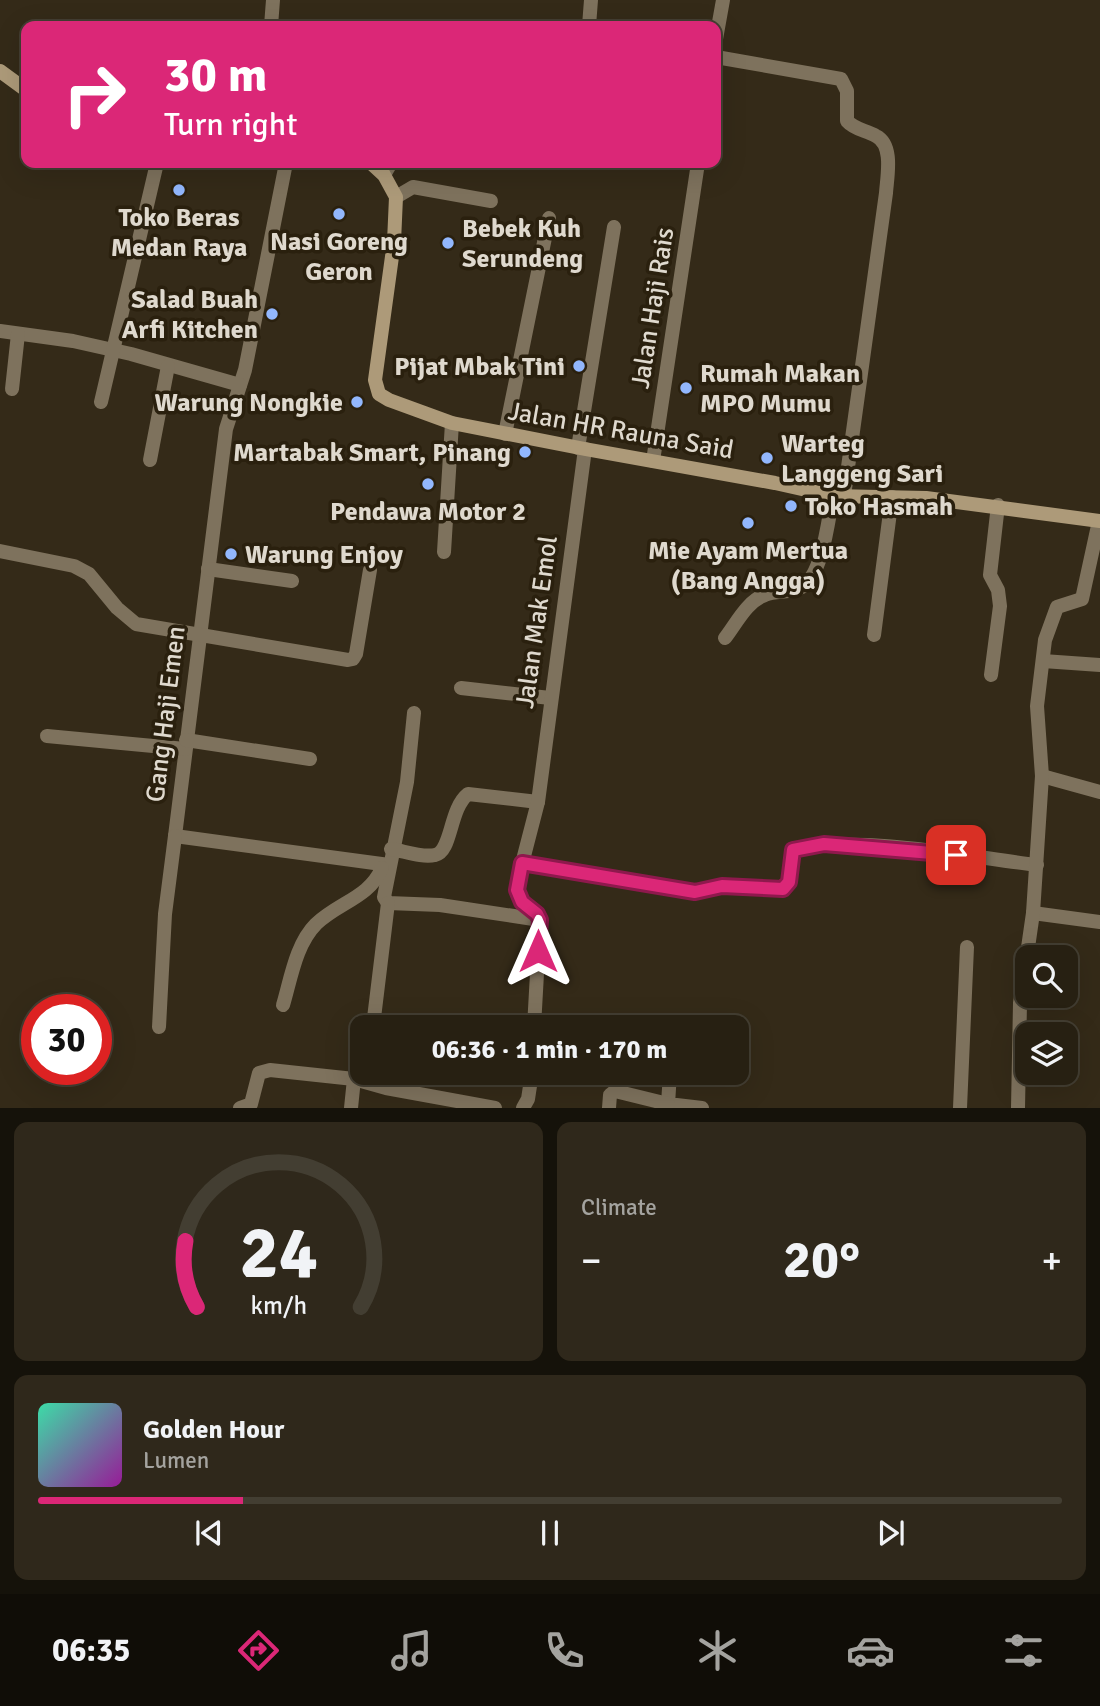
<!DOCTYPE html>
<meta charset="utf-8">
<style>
body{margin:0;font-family:Signika,sans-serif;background:#2f281b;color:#f1f3f6;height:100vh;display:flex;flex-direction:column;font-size:26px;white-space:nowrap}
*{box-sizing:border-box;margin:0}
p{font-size:23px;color:#a4a39f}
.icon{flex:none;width:38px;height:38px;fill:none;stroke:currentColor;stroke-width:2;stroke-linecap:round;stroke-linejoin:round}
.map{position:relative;height:1108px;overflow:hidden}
.panel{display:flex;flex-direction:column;gap:14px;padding:14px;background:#15120a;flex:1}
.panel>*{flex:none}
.banner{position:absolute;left:21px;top:21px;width:700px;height:147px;border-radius:14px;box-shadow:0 7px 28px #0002,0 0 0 2px #433e32;background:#db2777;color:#fff;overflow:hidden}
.buttons{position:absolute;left:1015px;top:945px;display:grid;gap:14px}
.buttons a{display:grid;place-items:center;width:63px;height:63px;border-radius:14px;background:#272012;box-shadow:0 7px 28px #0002,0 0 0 2px #433e32;font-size:35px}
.speed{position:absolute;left:21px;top:994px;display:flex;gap:14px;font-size:35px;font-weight:700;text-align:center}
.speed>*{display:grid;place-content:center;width:91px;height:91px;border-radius:50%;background:#272012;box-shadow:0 7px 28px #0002,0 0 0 2px #433e32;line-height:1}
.speed .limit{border:10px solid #d22;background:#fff;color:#111}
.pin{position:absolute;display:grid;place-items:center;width:60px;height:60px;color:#fff;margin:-30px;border-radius:14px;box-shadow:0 4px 10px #0006}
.me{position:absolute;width:77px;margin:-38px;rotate:0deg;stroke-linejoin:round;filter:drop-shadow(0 0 5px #0008)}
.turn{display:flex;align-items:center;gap:24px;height:147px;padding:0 28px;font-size:32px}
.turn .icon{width:91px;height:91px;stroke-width:2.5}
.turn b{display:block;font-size:49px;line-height:60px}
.big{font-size:52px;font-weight:800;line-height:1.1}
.panel .card{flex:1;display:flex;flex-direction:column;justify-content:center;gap:10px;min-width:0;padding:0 24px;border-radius:14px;background:#2f281b}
.panel .dial{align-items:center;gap:0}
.dial svg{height:182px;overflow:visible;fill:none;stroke:#433e32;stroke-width:7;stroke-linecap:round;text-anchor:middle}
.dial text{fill:#f1f3f6;stroke:none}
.song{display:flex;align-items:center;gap:21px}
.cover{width:84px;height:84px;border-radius:10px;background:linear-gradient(135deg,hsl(160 70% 55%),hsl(300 70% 35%))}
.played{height:7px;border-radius:4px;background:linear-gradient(90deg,#db2777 20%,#433e32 20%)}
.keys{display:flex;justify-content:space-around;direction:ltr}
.heat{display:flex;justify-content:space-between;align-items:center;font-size:38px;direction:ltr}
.panel .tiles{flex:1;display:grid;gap:14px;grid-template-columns:1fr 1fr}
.card:last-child{grid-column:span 2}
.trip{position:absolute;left:350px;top:1015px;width:399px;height:70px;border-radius:14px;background:#272012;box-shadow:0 7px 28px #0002,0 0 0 2px #433e32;font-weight:800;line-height:70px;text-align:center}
.dock{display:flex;height:112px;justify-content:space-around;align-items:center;background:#100d07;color:#a4a39f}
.dock .icon{width:49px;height:49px}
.dock .active{color:#db2777}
.dock b{font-size:32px;color:#f1f3f6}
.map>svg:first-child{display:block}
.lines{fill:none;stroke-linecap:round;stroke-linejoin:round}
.street{stroke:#7e725d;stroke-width:14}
.secondary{stroke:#ad9a79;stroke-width:14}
.route-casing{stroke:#8e194d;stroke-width:18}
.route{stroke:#db2777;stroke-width:12}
.poi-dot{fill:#92b7fd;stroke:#2a200e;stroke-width:2.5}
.labels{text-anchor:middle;stroke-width:7;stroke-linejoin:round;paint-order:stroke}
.poi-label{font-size:26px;font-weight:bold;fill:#dfd9ce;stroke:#2a200e;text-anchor:start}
.street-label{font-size:26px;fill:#dfd9ce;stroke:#2a200e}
</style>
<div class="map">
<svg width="1100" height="1108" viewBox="0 0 1100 1108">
<rect width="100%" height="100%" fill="#342a18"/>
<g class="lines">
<g class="street">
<path d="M271,26l2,-26"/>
<path d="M431,26h17"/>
<path d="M589,26l2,-26"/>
<path d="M716,39l7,-39"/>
<path d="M716,57l125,22 6,12v30c8,9 19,9 29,15 18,9 11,41 10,57l-42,303"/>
<path d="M286,163l-41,207 -19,59 -51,407 214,29"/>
<path d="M384,175l7,-12"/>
<path d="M396,197l17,-10 78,14"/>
<path d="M0,331l73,10 58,13 109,31"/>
<path d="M12,389l6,-55"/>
<path d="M101,402l56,-239"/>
<path d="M505,434l44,-216"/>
<path d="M578,448l36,-221"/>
<path d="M150,460l18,-94"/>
<path d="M653,461l45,-298"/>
<path d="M0,551l74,15 15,8 28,34 19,16 212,36 5,-1 3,-5 14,-84"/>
<path d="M444,552l8,-129"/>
<path d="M208,569l84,12"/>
<path d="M874,635l18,-138"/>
<path d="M725,638c11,-14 22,-37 40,-43 11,-5 25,-1 37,-8 21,-13 26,-67 31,-91"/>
<path d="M1043,661l57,4"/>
<path d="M991,675l9,-69 -2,-16 -8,-15 8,-70"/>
<path d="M461,688l89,10"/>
<path d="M414,713l-7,69 -23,115 4,6 52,2 100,15"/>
<path d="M47,736l138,13"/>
<path d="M186,740l124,19"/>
<path d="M1042,776l58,16"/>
<path d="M391,849c13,2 31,9 44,6 17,-3 14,-46 33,-61l70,8"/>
<path d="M522,863l173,29 27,-6 61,3 6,-7 4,-32c72,-15 170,6 244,15"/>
<path d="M1033,913l67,9"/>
<path d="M283,1005c8,-27 13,-61 33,-81 23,-22 53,-26 66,-56"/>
<path d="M374,1018l14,-115"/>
<path d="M159,1027l6,-113 10,-78"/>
<path d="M534,1027l6,-107 -3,-6 -15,-12 -5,-19 21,-81 47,-353"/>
<path d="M670,1073l-2,31 34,4"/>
<path d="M240,1108l11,-4 8,-31 11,-3 84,9 32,9 109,20"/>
<path d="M351,1108l3,-29"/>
<path d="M523,1108l5,-9 4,-26"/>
<path d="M609,1108l1,-13 5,-4 53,13"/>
<path d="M960,1108l7,-161"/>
<path d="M1018,1108l2,-105 13,-90 9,-137 -5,-70 8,-66 12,-33 25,-8 17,-78"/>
</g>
<g class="secondary">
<path d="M0,71l26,19"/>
<path d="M371,163l13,12 12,22 -2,45 -19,138 4,14 10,6 63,23 133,26 190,34 58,13 93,2 174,23"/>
</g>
</g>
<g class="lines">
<g class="route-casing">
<path id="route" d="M538,951l2,-31 -3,-6 -15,-12 -5,-12 5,-27 173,29 27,-6 61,3 6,-7 4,-32 31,-6 132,11"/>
</g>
<use href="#route" class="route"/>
</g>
<g class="poi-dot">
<circle cx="179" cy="190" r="7"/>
<circle cx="339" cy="214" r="7"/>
<circle cx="448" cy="243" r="7"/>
<circle cx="272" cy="314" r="7"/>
<circle cx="579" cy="366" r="7"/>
<circle cx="686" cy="388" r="7"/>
<circle cx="357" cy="402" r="7"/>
<circle cx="525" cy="452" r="7"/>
<circle cx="767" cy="458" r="7"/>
<circle cx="428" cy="484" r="7"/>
<circle cx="791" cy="506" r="7"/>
<circle cx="748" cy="523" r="7"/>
<circle cx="231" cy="554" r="7"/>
</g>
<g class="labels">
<g class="poi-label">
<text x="179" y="226" text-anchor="middle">Toko Beras<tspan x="179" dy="30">Medan Raya</tspan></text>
<text x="462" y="237">Bebek Kuh<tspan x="462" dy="30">Serundeng</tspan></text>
<text x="339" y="250" text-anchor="middle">Nasi Goreng<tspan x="339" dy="30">Geron</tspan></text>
<text x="258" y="308" text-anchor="end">Salad Buah<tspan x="258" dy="30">Arfi Kitchen</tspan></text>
<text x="565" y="375" text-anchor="end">Pijat Mbak Tini</text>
<text x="700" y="382">Rumah Makan<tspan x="700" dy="30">MPO Mumu</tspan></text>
<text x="343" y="411" text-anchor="end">Warung Nongkie</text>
<text x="781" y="452">Warteg<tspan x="781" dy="30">Langgeng Sari</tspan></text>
<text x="511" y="461" text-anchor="end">Martabak Smart, Pinang</text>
<text x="805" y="515">Toko Hasmah</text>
<text x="428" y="520" text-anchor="middle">Pendawa Motor 2</text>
<text x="748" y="559" text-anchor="middle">Mie Ayam Mertua<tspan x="748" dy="30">(Bang Angga)</tspan></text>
<text x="245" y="563">Warung Enjoy</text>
</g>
<g class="street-label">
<text transform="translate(652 308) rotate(-81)" y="9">Jalan Haji Rais</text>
<text transform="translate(621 430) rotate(10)" y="9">Jalan HR Rauna Said</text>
<text transform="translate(536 622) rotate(-82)" y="9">Jalan Mak Emol</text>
<text transform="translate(165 714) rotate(-83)" y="9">Gang Haji Emen</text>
</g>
</g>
</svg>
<div class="buttons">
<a><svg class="icon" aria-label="search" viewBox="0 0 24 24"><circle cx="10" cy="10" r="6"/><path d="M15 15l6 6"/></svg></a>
<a><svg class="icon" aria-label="layers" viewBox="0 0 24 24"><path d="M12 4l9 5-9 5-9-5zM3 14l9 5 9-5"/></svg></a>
</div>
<div class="speed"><div class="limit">30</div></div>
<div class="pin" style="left:956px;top:855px;background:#d93025"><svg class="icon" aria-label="arrive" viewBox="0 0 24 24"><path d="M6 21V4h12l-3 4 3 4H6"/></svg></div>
<svg class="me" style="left:538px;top:951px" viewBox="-20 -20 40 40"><path d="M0-17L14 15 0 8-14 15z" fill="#db2777" stroke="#fff" stroke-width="4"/></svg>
<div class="trip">06:36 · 1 min · 170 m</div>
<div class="banner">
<div class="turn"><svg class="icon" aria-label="right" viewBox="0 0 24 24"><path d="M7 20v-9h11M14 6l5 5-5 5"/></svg><div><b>30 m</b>Turn right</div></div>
</div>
</div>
<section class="panel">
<div class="tiles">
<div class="card dial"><svg viewBox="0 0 100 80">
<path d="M14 69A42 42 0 1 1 86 69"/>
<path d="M14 69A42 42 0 0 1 9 40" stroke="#db2777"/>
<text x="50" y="56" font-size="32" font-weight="700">24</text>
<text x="50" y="72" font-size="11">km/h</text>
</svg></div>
<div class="card"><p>Climate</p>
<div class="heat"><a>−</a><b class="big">20°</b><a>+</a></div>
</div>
<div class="card">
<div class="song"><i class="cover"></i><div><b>Golden Hour</b><p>Lumen</p></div></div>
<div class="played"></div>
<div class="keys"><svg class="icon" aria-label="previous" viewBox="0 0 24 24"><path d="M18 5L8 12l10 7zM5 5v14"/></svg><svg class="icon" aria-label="pause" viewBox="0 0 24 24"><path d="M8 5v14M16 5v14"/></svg><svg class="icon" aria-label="next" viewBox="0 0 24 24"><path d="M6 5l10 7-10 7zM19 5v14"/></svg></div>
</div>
</div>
</section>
<nav class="dock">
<b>06:35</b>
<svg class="icon active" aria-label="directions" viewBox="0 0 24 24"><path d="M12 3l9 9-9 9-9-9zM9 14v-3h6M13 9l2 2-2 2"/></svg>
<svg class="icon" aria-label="music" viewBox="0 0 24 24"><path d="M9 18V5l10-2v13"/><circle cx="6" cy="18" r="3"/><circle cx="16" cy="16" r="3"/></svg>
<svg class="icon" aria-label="phone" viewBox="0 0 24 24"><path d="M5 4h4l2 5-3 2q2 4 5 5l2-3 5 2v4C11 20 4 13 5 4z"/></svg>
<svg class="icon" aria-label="climate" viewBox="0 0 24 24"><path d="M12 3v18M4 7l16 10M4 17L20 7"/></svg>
<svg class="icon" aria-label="car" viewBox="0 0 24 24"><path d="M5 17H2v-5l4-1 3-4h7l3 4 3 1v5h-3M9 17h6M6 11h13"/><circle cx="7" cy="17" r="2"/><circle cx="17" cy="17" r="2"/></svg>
<svg class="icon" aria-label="filters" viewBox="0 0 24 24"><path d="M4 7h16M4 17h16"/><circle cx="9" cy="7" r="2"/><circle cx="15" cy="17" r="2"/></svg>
</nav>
